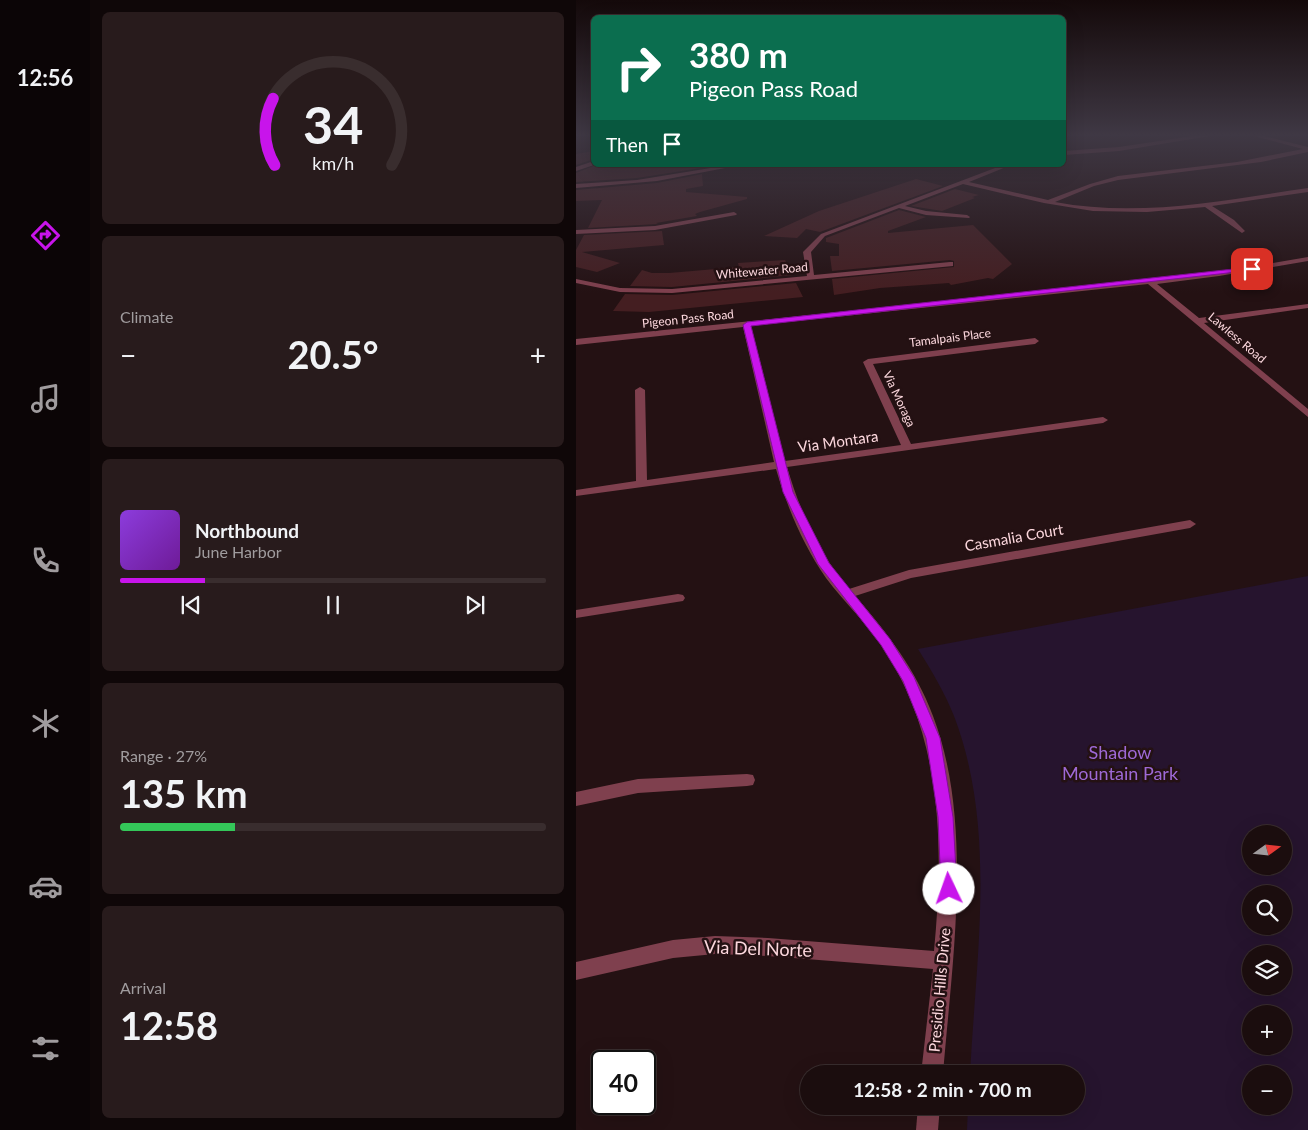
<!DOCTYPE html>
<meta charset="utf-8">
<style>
body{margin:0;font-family:Lato,sans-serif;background:#281b1c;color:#f1f3f6;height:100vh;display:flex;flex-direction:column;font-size:19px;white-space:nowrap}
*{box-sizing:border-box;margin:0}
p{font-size:16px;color:#a09c9e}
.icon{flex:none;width:28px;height:28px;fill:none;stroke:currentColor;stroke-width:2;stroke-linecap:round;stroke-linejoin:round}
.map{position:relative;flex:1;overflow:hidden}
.drawer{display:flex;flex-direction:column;gap:12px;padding:12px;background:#0f0708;width:486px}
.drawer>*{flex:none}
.hud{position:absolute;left:15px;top:15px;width:475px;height:152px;border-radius:8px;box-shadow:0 5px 20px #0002,0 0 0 1px #392d2e;background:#0b6e4f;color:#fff;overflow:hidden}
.needle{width:32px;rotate:75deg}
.buttons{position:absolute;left:666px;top:825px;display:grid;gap:10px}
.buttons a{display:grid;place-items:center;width:50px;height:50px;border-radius:50%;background:#1b0d0e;box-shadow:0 5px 20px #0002,0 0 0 1px #392d2e;font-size:25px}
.speed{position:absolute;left:15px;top:1050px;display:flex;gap:10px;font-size:25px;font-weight:700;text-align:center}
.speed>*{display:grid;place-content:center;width:65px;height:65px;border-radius:50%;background:#1b0d0e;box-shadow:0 5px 20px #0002,0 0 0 1px #392d2e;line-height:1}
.speed .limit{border:2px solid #111;border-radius:8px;background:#fff;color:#111}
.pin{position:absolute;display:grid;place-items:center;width:42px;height:42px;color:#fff;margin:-21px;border-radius:10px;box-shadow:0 2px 8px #0006}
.me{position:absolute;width:55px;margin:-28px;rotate:357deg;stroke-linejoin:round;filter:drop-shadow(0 0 4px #0008)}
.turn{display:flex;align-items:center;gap:18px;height:105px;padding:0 15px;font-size:22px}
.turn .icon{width:65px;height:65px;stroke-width:2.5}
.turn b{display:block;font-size:35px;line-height:42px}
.then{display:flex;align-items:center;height:48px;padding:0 15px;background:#0003;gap:10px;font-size:19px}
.big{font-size:38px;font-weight:700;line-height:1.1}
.drawer .card{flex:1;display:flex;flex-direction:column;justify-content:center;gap:8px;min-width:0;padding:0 18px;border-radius:8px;background:#281b1c}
.drawer .dial{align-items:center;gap:0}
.dial svg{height:130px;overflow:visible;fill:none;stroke:#392d2e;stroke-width:7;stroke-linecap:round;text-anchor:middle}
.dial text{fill:#f1f3f6;stroke:none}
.song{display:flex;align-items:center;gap:15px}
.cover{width:60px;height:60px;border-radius:8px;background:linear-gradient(135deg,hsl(270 70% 55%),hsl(280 70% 35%))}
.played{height:5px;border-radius:2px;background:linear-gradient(90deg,#c814eb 20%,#392d2e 20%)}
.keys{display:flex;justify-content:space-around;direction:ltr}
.heat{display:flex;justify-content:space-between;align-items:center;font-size:28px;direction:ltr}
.charge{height:8px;border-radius:4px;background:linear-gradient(90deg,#34c759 27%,#392d2e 0)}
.trip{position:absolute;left:224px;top:1065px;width:285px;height:50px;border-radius:25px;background:#1b0d0e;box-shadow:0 5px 20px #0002,0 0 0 1px #392d2e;font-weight:700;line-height:50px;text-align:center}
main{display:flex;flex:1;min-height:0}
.tab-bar{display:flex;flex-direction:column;width:90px;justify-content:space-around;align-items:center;background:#0b0506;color:#a09c9e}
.tab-bar .icon{width:35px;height:35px}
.tab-bar .on{color:#c814eb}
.tab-bar b{font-size:22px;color:#f1f3f6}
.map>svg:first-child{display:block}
.green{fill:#26142e;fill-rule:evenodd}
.building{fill:#441e21}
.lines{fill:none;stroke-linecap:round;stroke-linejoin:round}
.minor{fill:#7f404e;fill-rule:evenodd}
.route{fill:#c814eb;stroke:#820d99}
.labels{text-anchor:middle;stroke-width:5;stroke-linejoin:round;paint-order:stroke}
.far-street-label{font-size:12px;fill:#fcd7dd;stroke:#241113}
.street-label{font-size:15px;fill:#fcd7dd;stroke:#241113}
.near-park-label{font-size:18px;fill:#9e69d6;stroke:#241113}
.near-street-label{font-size:18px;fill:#fcd7dd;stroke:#241113}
</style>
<main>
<nav class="tab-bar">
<b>12:56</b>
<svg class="icon on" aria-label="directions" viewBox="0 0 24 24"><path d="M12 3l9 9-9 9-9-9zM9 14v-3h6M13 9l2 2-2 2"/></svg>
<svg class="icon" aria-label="music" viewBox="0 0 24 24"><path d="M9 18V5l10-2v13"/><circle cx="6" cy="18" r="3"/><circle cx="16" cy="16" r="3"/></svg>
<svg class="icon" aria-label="phone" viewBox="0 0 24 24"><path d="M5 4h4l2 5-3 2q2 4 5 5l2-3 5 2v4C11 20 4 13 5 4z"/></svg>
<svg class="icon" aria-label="climate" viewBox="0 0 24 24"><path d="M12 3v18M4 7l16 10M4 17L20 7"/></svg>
<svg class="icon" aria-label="car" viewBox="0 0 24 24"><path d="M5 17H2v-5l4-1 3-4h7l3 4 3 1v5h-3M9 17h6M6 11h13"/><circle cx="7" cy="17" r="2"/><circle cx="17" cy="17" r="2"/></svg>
<svg class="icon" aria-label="filters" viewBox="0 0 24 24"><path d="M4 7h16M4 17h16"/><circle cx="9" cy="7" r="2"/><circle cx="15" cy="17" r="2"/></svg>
</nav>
<section class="drawer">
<div class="card dial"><svg viewBox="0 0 100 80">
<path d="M14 69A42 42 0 1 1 86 69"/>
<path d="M14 69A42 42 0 0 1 13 28" stroke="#c814eb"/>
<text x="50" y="56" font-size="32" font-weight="700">34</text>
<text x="50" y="72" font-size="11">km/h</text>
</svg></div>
<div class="card"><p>Climate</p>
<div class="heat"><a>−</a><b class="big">20.5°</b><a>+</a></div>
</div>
<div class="card">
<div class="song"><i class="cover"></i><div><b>Northbound</b><p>June Harbor</p></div></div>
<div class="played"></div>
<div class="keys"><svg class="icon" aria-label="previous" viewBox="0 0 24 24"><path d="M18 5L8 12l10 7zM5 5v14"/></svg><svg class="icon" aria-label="pause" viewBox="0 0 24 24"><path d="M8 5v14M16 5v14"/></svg><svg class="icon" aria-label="next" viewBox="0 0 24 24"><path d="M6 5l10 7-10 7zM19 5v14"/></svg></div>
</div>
<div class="card"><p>Range · 27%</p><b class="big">135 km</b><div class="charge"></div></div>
<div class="card"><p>Arrival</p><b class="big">12:58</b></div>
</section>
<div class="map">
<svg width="732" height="1130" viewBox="0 0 732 1130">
<rect width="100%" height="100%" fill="#241113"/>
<path class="green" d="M732,576v554h-341l1,-24h108v-32h-106c6,-118 27,-245 -16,-358 -9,-23 -23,-46 -36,-67zM675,834h33v32h-33zM675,894h33v32h-33zM675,954h33v32h-33zM675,1014h33v32h-33zM675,1074h33v32h-33z"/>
<g class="building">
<path d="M18,151v8l-18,6v-11z"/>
<path d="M20,165h105v3l-64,10 -61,4v-9z"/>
<path d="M126,174l1,12 -17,3v3l61,5v2l-47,13 -5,2 2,2 -41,7 2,1 -70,4 14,-28 -26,1v-11l81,-7z"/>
<path d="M340,179l27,7 -123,46 -14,-3 -9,9 -33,-2 55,-25z"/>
<path d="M379,189l24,6 -7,2 3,1 -33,13 -31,-5z"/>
<path d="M323,210l27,7 -38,14v2l85,-8 39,39 -19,15 -5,-1 -37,7 -2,-2 -69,5 -46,7 -2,-16 122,-12v-6l-4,-1 -118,11 -2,-15h9v-12l-13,-2v-4z"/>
<path d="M86,231l2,14 -82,7 38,11 -23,9 -21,-5v-17l8,-15z"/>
<path d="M209,260l8,15 -121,12 -42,-1 12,-16 10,3h17l70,-6 -1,-4z"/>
<path d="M220,283l7,14 -154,15 -36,-1 12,-17 47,1z"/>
</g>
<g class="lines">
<g class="minor">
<path d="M630,134h16l-103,17 -55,4v-4l55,-4z"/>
<path d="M670,134h10l52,13v5l-47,10 -143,18 -24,6 -39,16c85,16 169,-2 253,-14v4l-96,14 22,14 11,11 -3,2 -37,-26 -58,5 -54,-1 -49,-8 -81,-19 -58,22 21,5 41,4 3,2 -1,1 -43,-3 -27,-7 -74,28 -14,16 3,23 136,-13h3v4l-281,27 -52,-1 -44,-9v-4l44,9 52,1 135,-13 -4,-24 18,-18 182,-69h8l-42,17 79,18 42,-16 28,-8 119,-14 66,-13z"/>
<path d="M18,161v4l-18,6v-4z"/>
<path d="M153,165h12l-84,16 -81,7v-4l61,-4z"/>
<path d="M158,212l3,2 -1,1 -81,15 -79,4v-4l79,-4z"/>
<path d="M732,257v4l-89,15 -62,8 42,34 109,-14v4l-104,15 104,86v8l-160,-133 -397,42 34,135 116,-16 -38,-83 5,-3 167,-21 4,3 -4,3 -162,20 38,80 192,-27 5,3 -5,3 -316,44c13,44 32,87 62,122l60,-19 281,-50 6,4 -6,4 -279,50 -56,18c32,36 61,74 78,120 41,107 19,246 10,358h-22l12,-105 -165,-13 -53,-2 -42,4 -97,22v-18l97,-22 42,-4 53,2 166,13c10,-104 9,-216 -53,-306 -16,-24 -38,-44 -55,-67 -23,-33 -39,-71 -50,-109l-200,27v-6l60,-9 -1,-91 5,-3 5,3 2,90 127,-18 -31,-135 -167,18v-6l574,-59 69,-8z"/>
<path d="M102,594l5,1 2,3 -2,3 -107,17v-8z"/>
<path d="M171,774l6,1 2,5 -2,5 -6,1 -109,7 -62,13v-14l62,-13z"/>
<path d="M342,1106h22l-2,24h-22z"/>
</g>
</g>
<linearGradient id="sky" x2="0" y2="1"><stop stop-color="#14090a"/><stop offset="0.46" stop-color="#3f3844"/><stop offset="1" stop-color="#3f3844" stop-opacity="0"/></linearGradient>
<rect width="732" height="293" fill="url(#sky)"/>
<path class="route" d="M676,267l3,3 -504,56 42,166 36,71 61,76 24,38 26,61 13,79 4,72 -2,5 -6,3 -6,-3 -2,-5 -3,-72 -12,-79 -23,-57 -22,-36 -63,-81 -35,-72 -40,-167 4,-3z"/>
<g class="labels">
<g class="far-street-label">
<text transform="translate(186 271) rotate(-5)" y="4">Whitewater Road</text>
<text transform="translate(112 319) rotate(-6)" y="4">Pigeon Pass Road</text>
<text transform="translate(374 338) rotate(-7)" y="4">Tamalpais Place</text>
<text transform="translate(661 338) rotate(40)" y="4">Lawless Road</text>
<text transform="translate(323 399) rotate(65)" y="4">Via Moraga</text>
</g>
<g class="street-label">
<text transform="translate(262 442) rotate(-8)" y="5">Via Montara</text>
<text transform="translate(438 538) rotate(-10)" y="5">Casmalia Court</text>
<text transform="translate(364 990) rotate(-85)" y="5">Presidio Hills Drive</text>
</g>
<g class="near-park-label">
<text x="544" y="759">Shadow<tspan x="544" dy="21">Mountain Park</tspan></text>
</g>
<g class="near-street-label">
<text transform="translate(182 949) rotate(2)" y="6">Via Del Norte</text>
</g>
</g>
</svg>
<div class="buttons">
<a><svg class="needle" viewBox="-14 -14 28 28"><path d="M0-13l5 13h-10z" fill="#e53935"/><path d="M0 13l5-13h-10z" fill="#a09c9e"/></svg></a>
<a><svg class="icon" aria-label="search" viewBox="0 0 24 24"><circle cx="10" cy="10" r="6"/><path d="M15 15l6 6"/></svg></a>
<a><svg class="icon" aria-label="layers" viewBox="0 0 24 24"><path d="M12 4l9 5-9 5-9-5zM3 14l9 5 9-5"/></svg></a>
<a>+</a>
<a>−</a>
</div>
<div class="speed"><div class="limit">40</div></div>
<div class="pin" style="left:676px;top:269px;background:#d93025"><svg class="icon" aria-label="arrive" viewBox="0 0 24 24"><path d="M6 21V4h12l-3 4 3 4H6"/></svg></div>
<svg class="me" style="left:373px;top:889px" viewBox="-20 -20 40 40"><circle r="19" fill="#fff"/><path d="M0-13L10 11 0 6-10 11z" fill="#c814eb"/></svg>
<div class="trip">12:58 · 2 min · 700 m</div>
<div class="hud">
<div class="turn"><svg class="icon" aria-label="right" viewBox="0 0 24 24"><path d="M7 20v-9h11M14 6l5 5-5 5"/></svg><div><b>380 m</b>Pigeon Pass Road</div></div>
<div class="then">Then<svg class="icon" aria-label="arrive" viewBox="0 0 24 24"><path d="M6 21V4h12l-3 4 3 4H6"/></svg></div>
</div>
</div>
</main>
